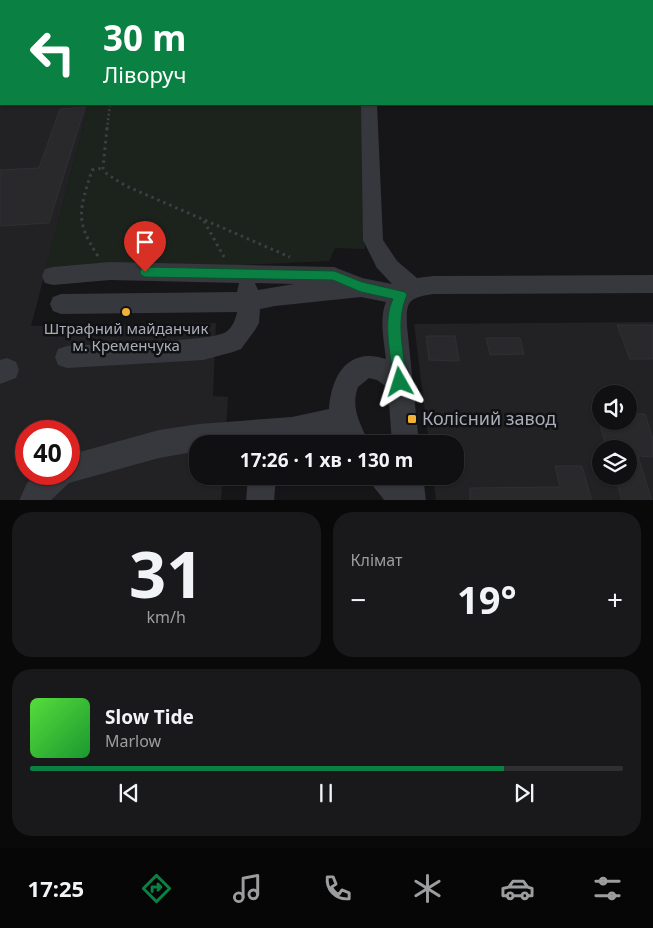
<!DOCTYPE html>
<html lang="uk">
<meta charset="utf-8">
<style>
body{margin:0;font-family:"Noto Sans",sans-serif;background:#19191b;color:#f1f3f6;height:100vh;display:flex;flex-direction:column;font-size:19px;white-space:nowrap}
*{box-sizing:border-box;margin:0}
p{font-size:16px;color:#9c9d9f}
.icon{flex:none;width:28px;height:28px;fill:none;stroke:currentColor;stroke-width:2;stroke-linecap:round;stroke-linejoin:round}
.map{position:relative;height:500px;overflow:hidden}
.drawer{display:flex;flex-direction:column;gap:12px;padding:12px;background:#09090a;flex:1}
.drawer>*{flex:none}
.hud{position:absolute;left:0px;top:0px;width:654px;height:105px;box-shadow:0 1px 4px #0004,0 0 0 1px #303032;background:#0b8043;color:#fff;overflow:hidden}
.fabs{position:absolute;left:592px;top:385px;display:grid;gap:10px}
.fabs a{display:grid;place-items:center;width:45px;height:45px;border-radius:50%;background:#101012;box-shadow:0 1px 4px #0004,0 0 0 1px #303032;font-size:25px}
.speed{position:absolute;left:15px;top:420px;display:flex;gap:10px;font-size:25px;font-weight:700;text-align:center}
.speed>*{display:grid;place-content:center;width:65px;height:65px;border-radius:50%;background:#101012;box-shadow:0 1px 4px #0004,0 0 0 1px #303032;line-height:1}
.speed .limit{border:8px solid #d22;background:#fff;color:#111}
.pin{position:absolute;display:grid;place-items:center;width:42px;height:42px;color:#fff;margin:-51px -21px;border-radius:50% 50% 50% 0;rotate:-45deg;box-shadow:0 0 5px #0007}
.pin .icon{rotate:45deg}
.me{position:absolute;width:55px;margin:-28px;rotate:354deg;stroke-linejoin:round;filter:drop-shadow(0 0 4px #0008)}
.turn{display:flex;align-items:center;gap:18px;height:105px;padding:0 20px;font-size:22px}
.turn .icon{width:65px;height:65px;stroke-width:2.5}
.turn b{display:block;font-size:35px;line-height:42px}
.big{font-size:38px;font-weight:700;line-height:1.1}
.drawer .widget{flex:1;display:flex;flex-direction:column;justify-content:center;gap:8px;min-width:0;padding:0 18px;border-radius:20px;background:#19191b}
.drawer .dial{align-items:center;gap:0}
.dial b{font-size:65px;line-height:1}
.song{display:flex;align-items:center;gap:15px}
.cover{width:60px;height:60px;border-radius:8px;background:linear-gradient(135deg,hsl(110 70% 55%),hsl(130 70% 35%))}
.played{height:5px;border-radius:2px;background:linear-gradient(90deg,#0b8043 80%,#303032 80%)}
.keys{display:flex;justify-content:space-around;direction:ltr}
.heat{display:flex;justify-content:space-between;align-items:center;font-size:28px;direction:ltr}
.drawer .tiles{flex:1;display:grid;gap:12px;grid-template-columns:1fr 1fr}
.widget:last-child{grid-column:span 2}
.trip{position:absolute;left:189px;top:435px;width:275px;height:50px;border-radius:20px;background:#101012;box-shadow:0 1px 4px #0004,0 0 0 1px #303032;font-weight:700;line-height:50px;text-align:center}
.tab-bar{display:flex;height:80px;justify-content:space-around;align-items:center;background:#060607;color:#9c9d9f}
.tab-bar .icon{width:35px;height:35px}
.tab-bar .current{color:#0b8043}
.tab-bar b{font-size:22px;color:#f1f3f6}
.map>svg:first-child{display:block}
.built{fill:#222225;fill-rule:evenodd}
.green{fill:#1c231d}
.building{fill:#29292c;stroke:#303034}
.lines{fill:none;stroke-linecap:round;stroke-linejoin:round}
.path-far1{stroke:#3d3f44;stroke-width:2.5;stroke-dasharray:2 2.5;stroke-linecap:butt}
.path{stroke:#3d3f44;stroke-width:3;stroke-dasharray:2.5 4;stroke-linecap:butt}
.minor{fill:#37383d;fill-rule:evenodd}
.route{fill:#0b8043;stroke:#07532c}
.poi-dot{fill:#f2b134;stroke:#111113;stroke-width:2}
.labels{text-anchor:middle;stroke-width:5;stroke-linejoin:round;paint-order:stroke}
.poi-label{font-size:15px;fill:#a8adb8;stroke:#111113}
.near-poi-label{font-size:18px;fill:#a8adb8;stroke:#111113;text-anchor:start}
</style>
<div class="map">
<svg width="653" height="501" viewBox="0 0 653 501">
<rect width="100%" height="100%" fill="#161618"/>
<g class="built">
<path d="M0,41l1,63h88l-58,222 185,-3 -3,73 15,1 -3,47h-27v32h25l-2,24 -221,1zM26,431h43v43h-43z"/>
<path d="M653,322v178h-217l-3,-24h22v-32h-26l-15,-120zM601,394h28v27h-28zM601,449h28v27h-28z"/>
</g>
<g class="green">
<path d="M0,0h362v1h-361l-1,40z"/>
<path d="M89,104h274l2,145 -30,-1 -6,13 -109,5 -2,12 -175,2z"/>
</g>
<g class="building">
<path d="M85,107l-36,116 -49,3v-56l39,-2 21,-59z"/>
<path d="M617,325h36v34h-23z"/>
<path d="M426,336h29l4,25 -30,-1z"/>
<path d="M486,338h34l4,16 -34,1z"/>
<path d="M629,414h16l8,25v18l-15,-1 14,45h-30l-7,-25h14v-27h-22l-8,-28h30z"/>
<path d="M555,466h27l10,35h-122v-13l90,-1z"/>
</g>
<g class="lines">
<g class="path-far1">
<path d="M42,0l3,1"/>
<path d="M336,0l12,1"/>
<path d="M107,129l3,-25"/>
</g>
<g class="path">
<path d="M107,128l-4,40 4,6 19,12 164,71"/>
<path d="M204,221l20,36"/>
<path d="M98,256c-24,-36 -18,-47 -6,-86l11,-2"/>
</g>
<g class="minor">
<rect x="359" y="0" width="14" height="1"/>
<path d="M1,58v10l-1,1v-10z"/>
<path d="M361,104h16l6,136 14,21 20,17 16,-2 220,-1v18l-220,1c-25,4 -27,7 -26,32l12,118h-27l-4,-56 -11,-8 -8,-2 -11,9c-8,22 3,37 11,57h-28l-5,-10 -50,10h-88v7l-39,7 -90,25 -19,18h-31l8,-18 11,-9h31v-19l90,-25 40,-6 93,-7 37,-8c2,-33 19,-63 57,-50 -2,-17 -7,-41 0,-57l-25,-5 -86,9 -15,3 -1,14 -4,7 -14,19 -8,3 -30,8 -136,8 -9,-3 -3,-8 3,-8 9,-3c26,-2 143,-4 159,-14 6,-4 10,-13 11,-20l-176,2 -8,-3 -3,-7 3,-7 8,-3 176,-2 2,-9 -129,-3 -57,5 -8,-2 -3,-7 3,-7 8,-2 57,-5 224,5 28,11 30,6 -15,-16 -14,-28zM255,283l39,1 -36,6z"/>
<path d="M7,358l9,4 3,8 -3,8 -16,6v-24z"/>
<path d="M248,476h28l-2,25h-28z"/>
<path d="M369,476h54l3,25h-41l-12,-15z"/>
</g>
</g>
<path class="route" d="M145,267l189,4 28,11 43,10 2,3c-12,26 -3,59 0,87l-2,5 -5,2 -4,-2 -2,-5c-3,-25 -12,-60 -1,-83l-32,-7 -28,-12 -188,-3 -4,-2 -1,-3 1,-3z"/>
<g class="poi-dot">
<circle cx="126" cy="312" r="5"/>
<rect x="407" y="414" width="10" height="10" rx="2.5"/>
</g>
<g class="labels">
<g class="poi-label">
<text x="126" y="334">Штрафний майданчик<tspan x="126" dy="17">м. Кременчука</tspan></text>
</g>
<g class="near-poi-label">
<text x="422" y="425">Колісний завод</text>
</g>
</g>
</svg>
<div class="fabs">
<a><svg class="icon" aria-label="sound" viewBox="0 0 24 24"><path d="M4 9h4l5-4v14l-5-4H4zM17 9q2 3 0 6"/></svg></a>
<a><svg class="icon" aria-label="layers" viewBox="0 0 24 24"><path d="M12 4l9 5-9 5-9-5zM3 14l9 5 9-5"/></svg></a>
</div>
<div class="speed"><div class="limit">40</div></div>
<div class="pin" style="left:145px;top:272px;background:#d93025"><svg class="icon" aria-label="arrive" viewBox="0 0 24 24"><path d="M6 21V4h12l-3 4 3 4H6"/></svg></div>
<svg class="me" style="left:400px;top:382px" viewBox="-20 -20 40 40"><path d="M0-17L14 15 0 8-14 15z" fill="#0b8043" stroke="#fff" stroke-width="4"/></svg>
<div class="trip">17:26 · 1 хв · 130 m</div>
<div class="hud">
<div class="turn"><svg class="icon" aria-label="left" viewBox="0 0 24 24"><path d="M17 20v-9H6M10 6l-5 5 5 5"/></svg><div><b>30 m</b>Ліворуч</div></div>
</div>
</div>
<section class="drawer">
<div class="tiles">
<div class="widget dial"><b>31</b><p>km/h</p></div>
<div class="widget"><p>Клімат</p>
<div class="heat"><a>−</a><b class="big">19°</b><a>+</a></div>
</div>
<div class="widget">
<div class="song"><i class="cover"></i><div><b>Slow Tide</b><p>Marlow</p></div></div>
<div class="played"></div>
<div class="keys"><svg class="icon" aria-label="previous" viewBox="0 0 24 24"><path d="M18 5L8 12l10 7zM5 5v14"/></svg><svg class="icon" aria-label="pause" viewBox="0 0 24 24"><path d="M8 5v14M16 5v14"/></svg><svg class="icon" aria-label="next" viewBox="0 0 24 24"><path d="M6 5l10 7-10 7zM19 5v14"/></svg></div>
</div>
</div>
</section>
<nav class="tab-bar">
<b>17:25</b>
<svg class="icon current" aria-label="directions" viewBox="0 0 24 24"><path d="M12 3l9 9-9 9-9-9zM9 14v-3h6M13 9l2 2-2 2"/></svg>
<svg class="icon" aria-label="music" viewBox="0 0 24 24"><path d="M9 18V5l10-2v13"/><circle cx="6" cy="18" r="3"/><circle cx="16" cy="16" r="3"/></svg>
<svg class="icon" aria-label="phone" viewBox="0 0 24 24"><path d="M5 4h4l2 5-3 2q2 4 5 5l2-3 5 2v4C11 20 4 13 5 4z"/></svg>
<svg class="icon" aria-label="climate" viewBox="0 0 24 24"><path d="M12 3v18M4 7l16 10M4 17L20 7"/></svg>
<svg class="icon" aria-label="car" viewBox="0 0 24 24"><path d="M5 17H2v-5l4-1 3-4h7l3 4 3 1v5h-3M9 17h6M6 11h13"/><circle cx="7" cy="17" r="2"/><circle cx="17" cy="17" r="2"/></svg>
<svg class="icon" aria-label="filters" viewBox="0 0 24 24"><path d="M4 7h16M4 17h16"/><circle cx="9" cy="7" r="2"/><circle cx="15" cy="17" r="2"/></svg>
</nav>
